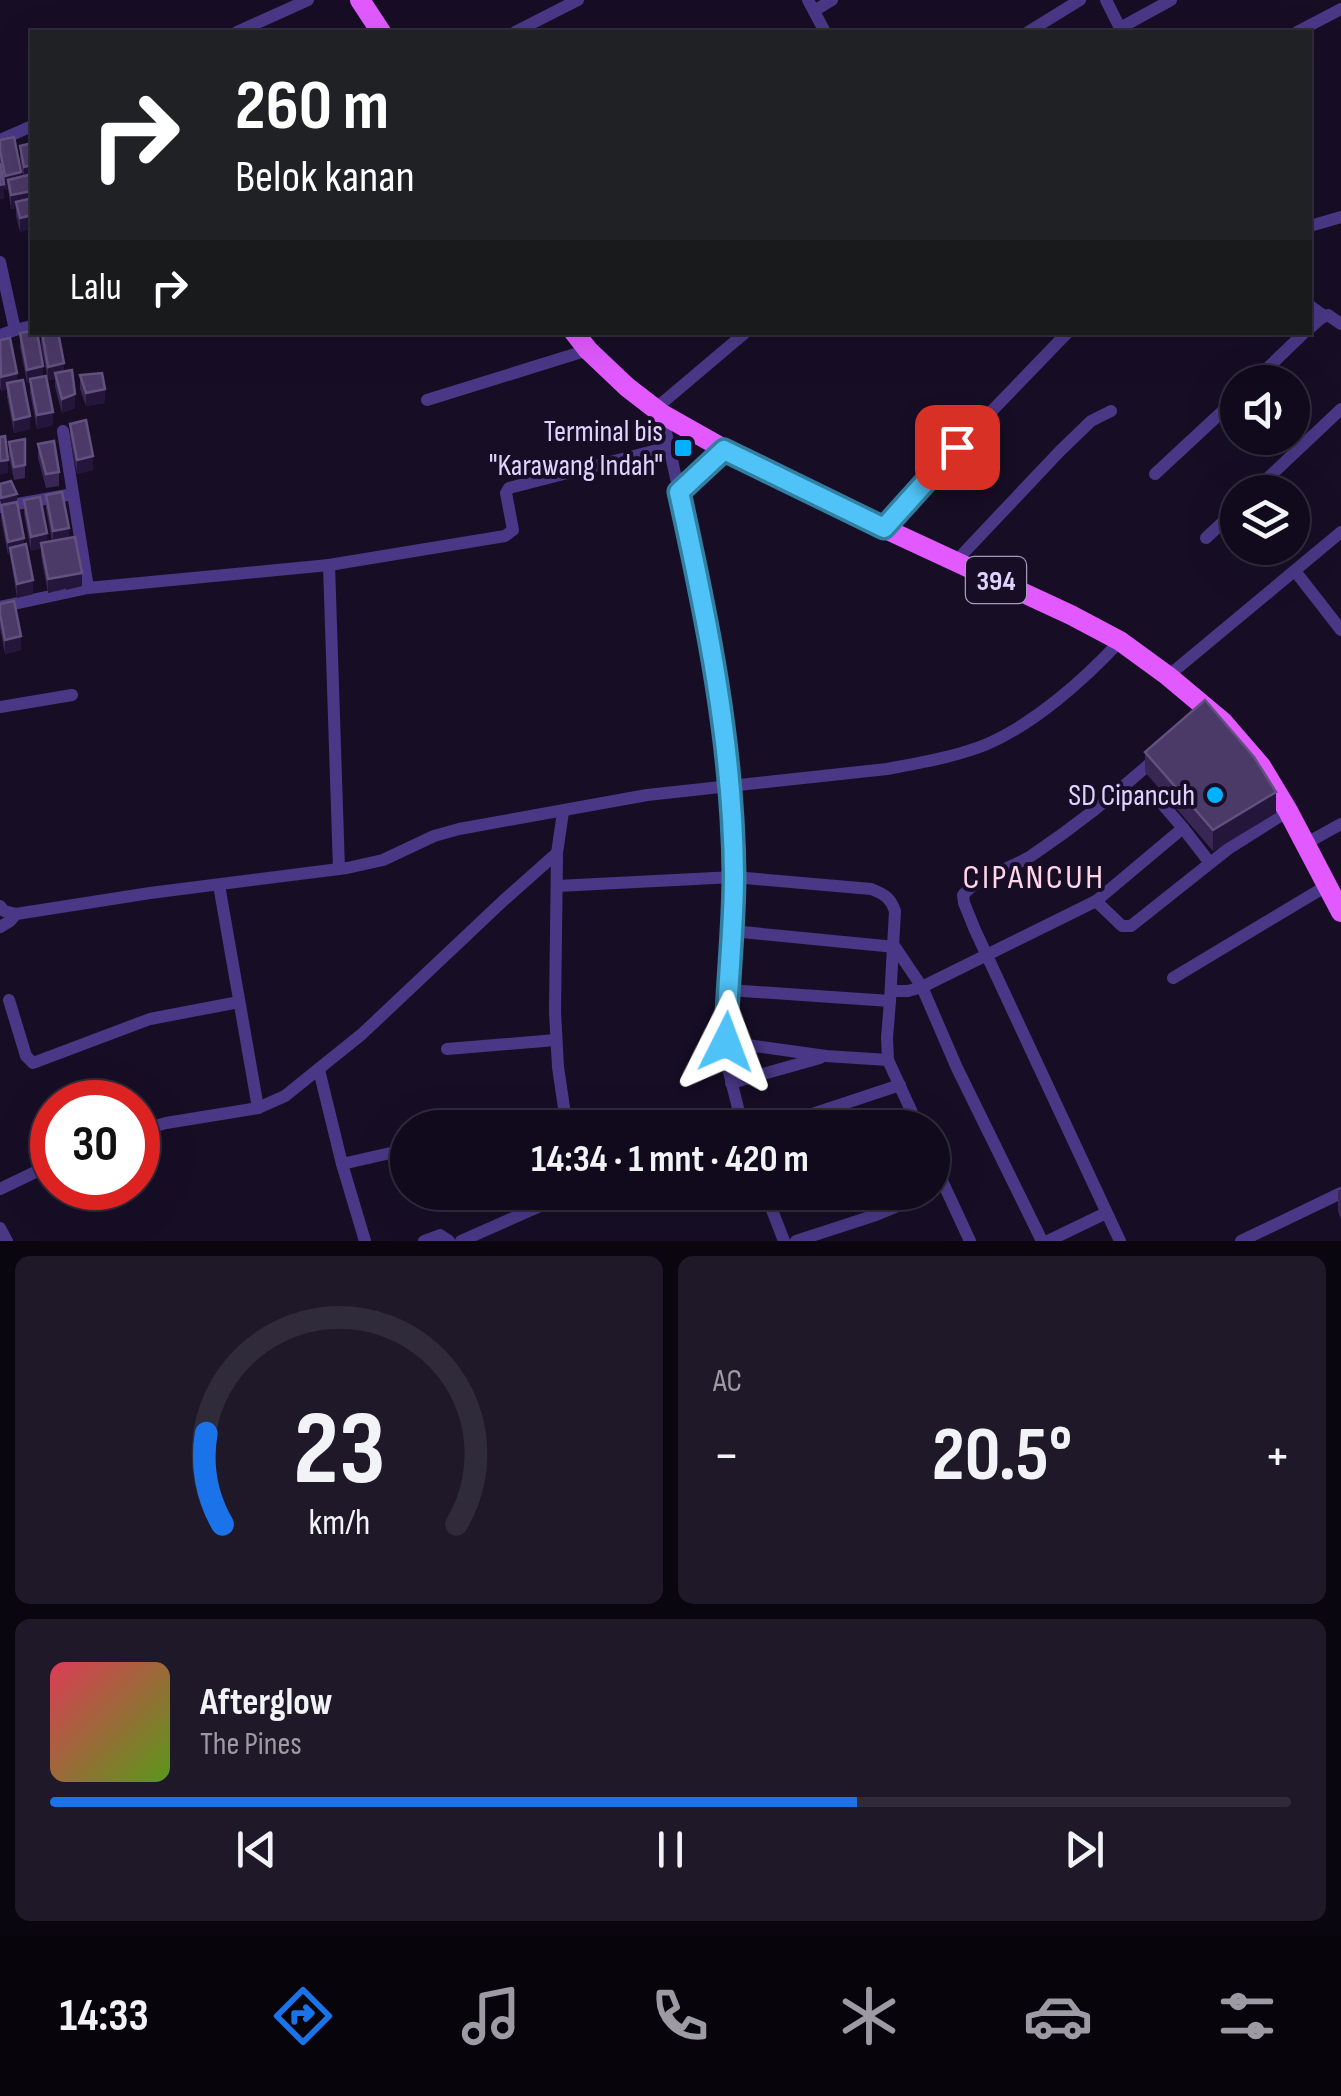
<!DOCTYPE html>
<html lang="id">
<meta charset="utf-8">
<style>
body{margin:0;font-family:"Sofia Sans Condensed",sans-serif;background:#1e1829;color:#f1f3f6;height:100vh;display:flex;flex-direction:column;font-size:38px;white-space:nowrap}
*{box-sizing:border-box;margin:0}
p{font-size:32px;color:#9c9aa3}
.icon{flex:none;width:55px;height:55px;fill:none;stroke:currentColor;stroke-width:2;stroke-linecap:round;stroke-linejoin:round}
.map{position:relative;height:1241px;overflow:hidden}
.sheet{display:flex;flex-direction:column;gap:15px;padding:15px;background:#09060f;flex:1}
.sheet>*{flex:none}
.banner{position:absolute;left:30px;top:30px;width:1282px;height:305px;border-radius:0px;box-shadow:0 10px 40px #0002,0 0 0 2px #302b3b;background:#202124;color:#fff;overflow:hidden}
.tools{position:absolute;left:1220px;top:365px;display:grid;gap:20px}
.tools a{display:grid;place-items:center;width:90px;height:90px;border-radius:50%;background:#110a1c;box-shadow:0 10px 40px #0002,0 0 0 2px #302b3b;font-size:50px}
.speed{position:absolute;left:30px;top:1080px;display:flex;gap:20px;font-size:50px;font-weight:700;text-align:center}
.speed>*{display:grid;place-content:center;width:130px;height:130px;border-radius:50%;background:#110a1c;box-shadow:0 10px 40px #0002,0 0 0 2px #302b3b;line-height:1}
.speed .limit{border:15px solid #d22;background:#fff;color:#111}
.pin{position:absolute;display:grid;place-items:center;width:85px;height:85px;color:#fff;margin:-42px;border-radius:20px;box-shadow:0 5px 15px #0006}
.me{position:absolute;width:110px;margin:-55px;rotate:3deg;stroke-linejoin:round;filter:drop-shadow(0 0 8px #0008)}
.turn{display:flex;align-items:center;gap:35px;height:210px;padding:0 40px;font-size:45px}
.turn .icon{width:130px;height:130px;stroke-width:2.5}
.turn b{display:block;font-size:70px;line-height:85px}
.then{display:flex;align-items:center;height:95px;padding:0 40px;background:#0003;gap:20px;font-size:38px}
.big{font-size:75px;font-weight:700;line-height:1.1}
.sheet .widget{flex:1;display:flex;flex-direction:column;justify-content:center;gap:15px;min-width:0;padding:0 35px;border-radius:15px;background:#1e1829}
.sheet .dial{align-items:center;gap:0}
.dial svg{height:260px;overflow:visible;fill:none;stroke:#302b3b;stroke-width:7;stroke-linecap:round;text-anchor:middle}
.dial text{fill:#f1f3f6;stroke:none}
.song{display:flex;align-items:center;gap:30px}
.cover{width:120px;height:120px;border-radius:15px;background:linear-gradient(135deg,hsl(350 70% 55%),hsl(90 70% 35%))}
.played{height:10px;border-radius:5px;background:linear-gradient(90deg,#1a73e8 65%,#302b3b 65%)}
.keys{display:flex;justify-content:space-around;direction:ltr}
.heat{display:flex;justify-content:space-between;align-items:center;font-size:55px;direction:ltr}
.sheet .tiles{flex:1;display:grid;gap:15px;grid-template-columns:1fr 1fr}
.widget:last-child{grid-column:span 2}
.trip{position:absolute;left:390px;top:1110px;width:560px;height:100px;border-radius:50px;background:#110a1c;box-shadow:0 10px 40px #0002,0 0 0 2px #302b3b;font-weight:700;line-height:100px;text-align:center}
.tabs{display:flex;height:160px;justify-content:space-around;align-items:center;background:#07040b;color:#9c9aa3}
.tabs .icon{width:70px;height:70px}
.tabs .active{color:#1a73e8}
.tabs b{font-size:45px;color:#f1f3f6}
.map>svg:first-child{display:block}
.lines{fill:none;stroke-linecap:round;stroke-linejoin:round}
.street{stroke:#4a3887;stroke-width:12}
.primary{stroke:#e25aff;stroke-width:20}
.wall{fill:#392655}
.shaded-wall{fill:#24153a}
.building{fill:#4b3967;stroke:#62517f;stroke-width:2.5}
.route-casing{stroke:#337fa1;stroke-width:25}
.route{stroke:#4fc3f7;stroke-width:18}
.poi-dot{fill:#00b2fe;stroke:#170e26;stroke-width:4}
.labels{text-anchor:middle;stroke-width:8;stroke-linejoin:round;paint-order:stroke}
.shield{fill:#170e26;stroke:#a498be;stroke-width:2.5}
.shield-label{font-size:28px;font-weight:bold;fill:#e1d3ff}
.poi-label{font-size:30px;fill:#e1d3ff;stroke:#170e26;text-anchor:end}
.quarter-label{font-size:35px;letter-spacing:2.5px;fill:#ffd5e7;stroke:#170e26}
</style>
<div class="map">
<svg width="1341" height="1241" viewBox="0 0 1341 1241">
<rect width="100%" height="100%" fill="#170e26"/>
<g class="lines">
<g class="street">
<path d="M808,0l17,32"/>
<path d="M1106,0l16,32"/>
<path d="M814,11l18,-11"/>
<path d="M1120,28l51,-28"/>
<path d="M237,32l71,-32"/>
<path d="M515,32l63,-32"/>
<path d="M1028,32l52,-32"/>
<path d="M1297,32l44,-23"/>
<path d="M0,140l32,-14"/>
<path d="M1310,226l31,-9"/>
<path d="M0,262l15,68 -15,5"/>
<path d="M1310,306l14,10"/>
<path d="M1310,328l10,-9 8,-4 13,9"/>
<path d="M15,330l17,-4"/>
<path d="M1253,382l52,-50"/>
<path d="M427,400l161,-50"/>
<path d="M655,409l91,-77"/>
<path d="M662,414l17,78 45,-43"/>
<path d="M1155,474l83,-77"/>
<path d="M679,492l23,99 18,102 10,94 4,90 -9,179 18,72"/>
<path d="M1253,492l88,-83"/>
<path d="M0,507l73,-13"/>
<path d="M884,528l73,-81 111,-115"/>
<path d="M1206,538l32,-30"/>
<path d="M956,561l104,-110 31,-30 20,-10"/>
<path d="M1295,571l46,59"/>
<path d="M88,588l241,-23"/>
<path d="M0,607l88,-19 -25,-157"/>
<path d="M1168,676l173,-144"/>
<path d="M0,707l72,-12"/>
<path d="M1164,806l19,22"/>
<path d="M563,812l-6,41 -2,159 3,55 9,61"/>
<path d="M1305,844l36,-20"/>
<path d="M339,869l-10,-304 176,-29 8,-6 -7,-37 3,-5 160,-41"/>
<path d="M219,885l39,223"/>
<path d="M557,886l177,-9 137,12c13,5 19,8 24,22l-5,90"/>
<path d="M1096,901l87,-73 27,35"/>
<path d="M0,906l4,5 12,3 134,-21 197,-25 36,-8 51,-24 25,-7 188,-34 240,-26c33,-6 67,-12 98,-24 49,-21 99,-65 135,-104"/>
<path d="M0,927l10,-6 6,-7"/>
<path d="M732,931l163,16 27,40 35,81 85,173"/>
<path d="M1173,978l155,-93"/>
<path d="M729,990l161,11 -3,37 1,22 31,68"/>
<path d="M891,991h17l14,-4 174,-86 26,25h9l97,-77 60,-38"/>
<path d="M9,1000l17,56 7,7 117,-44 89,-17"/>
<path d="M726,1042l100,14 62,4"/>
<path d="M447,1049l109,-9"/>
<path d="M319,1070l23,94 23,77"/>
<path d="M731,1083l89,-25"/>
<path d="M502,1128l62,-15"/>
<path d="M770,1128l130,-43"/>
<path d="M138,1131l28,-8 92,-15 27,-12 77,-62 142,-134 53,-47"/>
<path d="M932,1159l38,82"/>
<path d="M342,1164l66,-15"/>
<path d="M0,1189l52,-25"/>
<path d="M765,1192l19,49"/>
<path d="M0,1228l7,13"/>
<path d="M424,1241l16,-6 9,6"/>
<path d="M461,1241l111,-49"/>
<path d="M796,1241l80,-26 56,-23"/>
<path d="M1048,1241l58,-28"/>
<path d="M1120,1241l-145,-311 -11,-27 -1,-8c16,-19 47,-26 68,-39 43,-29 85,-62 124,-97"/>
<path d="M1241,1241l100,-48"/>
</g>
<g class="primary">
<path d="M360,0l21,32"/>
<path d="M574,332l14,18 39,37 35,27 62,35 142,71 205,95 49,26 48,35 55,46 38,44 27,45 53,101"/>
</g>
</g>
<g class="wall">
<path d="M0,140l21,37 2,-1 -3,-17v-13l12,-3 -12,89 -4,-16v-8l-5,1 -3,-20 -3,1 -1,-5v13l-4,1z"/>
<path d="M32,229v23l-2,-9v-13z"/>
<path d="M41,332l23,39 11,37 -13,5 -7,-26v-8l-7,1 -7,-36z"/>
<path d="M20,333l23,43 10,49 -16,4 -7,-36v-10h-3l-7,-36z"/>
<path d="M0,340l17,41 13,48 -16,4 -7,-36v-8l-6,2 -1,-4z"/>
<path d="M80,375l25,28 -19,3 -6,-17z"/>
<path d="M70,424l23,46 -16,4 -7,-37z"/>
<path d="M25,439v39l-11,2 -5,-24v-14z"/>
<path d="M38,444l21,28v14l-13,2 -8,-30z"/>
<path d="M46,495l23,43 13,48 -34,7 -7,-37v-8l-10,3 -7,-37v-14l23,42 5,-1 -6,-32z"/>
<path d="M1,505l23,40 9,49 -16,4 -7,-43h-2l-7,-36z"/>
<path d="M0,604l21,46 -16,4 -5,-26z"/>
<path d="M1145,752l131,61 -63,38 -68,-79z"/>
<path d="M1341,1189v30l-3,-8v-20z"/>
</g>
<g class="shaded-wall">
<path d="M32,165v14l-8,2v-14z"/>
<path d="M21,172v14l-13,-6v9l-3,1v-14z"/>
<path d="M4,184v14l-4,1v-14z"/>
<path d="M32,191v13l-16,-2v6l-5,1v-14z"/>
<path d="M32,215v14l-12,3v-14z"/>
<path d="M64,363v13l-9,-3v6l-7,1v-13z"/>
<path d="M43,366v14l-16,3v-13z"/>
<path d="M17,373v14l-10,-4v6l-6,2v-14z"/>
<path d="M105,389v14l-19,3v-13z"/>
<path d="M75,394v14l-13,5v-14z"/>
<path d="M53,412v13l-16,4v-14z"/>
<path d="M30,416v13l-16,4v-13z"/>
<path d="M93,456v14l-16,4v-14z"/>
<path d="M8,460v13l-8,2v-14z"/>
<path d="M17,494v7l-16,4v-7z"/>
<path d="M69,528v13l-16,4v-14z"/>
<path d="M47,533v14l-6,-4v5l-10,3v-14z"/>
<path d="M24,538v13l-14,-3v7h-2v-13z"/>
<path d="M82,573v13l-16,4v-13z"/>
<path d="M66,575v13l-18,5v-14z"/>
<path d="M33,580v14l-16,4v-14z"/>
<path d="M21,636v14l-16,4v-14z"/>
<path d="M1276,792v21l-63,38v-21z"/>
</g>
<g class="building">
<path d="M14,137l7,35 -16,4 -5,-26v-10z"/>
<path d="M32,143v22l-8,2 -4,-21z"/>
<path d="M0,163l4,21 -4,1z"/>
<path d="M32,174v17l-21,4 -3,-15z"/>
<path d="M32,198v17l-12,3 -4,-16z"/>
<path d="M32,331v1h5l6,34 -16,4 -7,-37z"/>
<path d="M42,332h16l6,31 -16,4z"/>
<path d="M10,338l7,35 -16,4 -1,-37z"/>
<path d="M72,370l3,24 -13,5 -7,-26z"/>
<path d="M102,373l3,16 -19,4 -6,-18z"/>
<path d="M46,376l7,36 -16,3 -7,-36z"/>
<path d="M23,380l7,36 -16,4 -7,-37z"/>
<path d="M86,420l7,36 -16,4 -7,-36z"/>
<path d="M5,436l3,24 -8,1v-24z"/>
<path d="M25,439v26l-11,2 -5,-25z"/>
<path d="M54,441l5,31 -13,2 -8,-30z"/>
<path d="M11,481l6,13 -16,4 -1,-14z"/>
<path d="M62,492l7,36 -16,3 -7,-36z"/>
<path d="M40,497l7,36 -16,4 -7,-37z"/>
<path d="M17,502l7,36 -16,4 -7,-37z"/>
<path d="M75,537l7,36 -34,6 -7,-36z"/>
<path d="M26,544l7,36 -16,4 -7,-36z"/>
<path d="M14,601l7,35 -16,4 -5,-26v-10z"/>
<path d="M1205,700l49,57 22,35 -63,38 -68,-78z"/>
</g>
<g class="lines">
<g class="route-casing">
<path id="route" d="M726,1042c1,-56 8,-111 8,-167 -1,-130 -27,-257 -55,-383l45,-42 160,78 73,-81"/>
</g>
<use href="#route" class="route"/>
</g>
<g class="poi-dot">
<rect x="673" y="438" width="20" height="20" rx="5"/>
<circle cx="1215" cy="795" r="10"/>
</g>
<g class="labels">
<rect class="shield" x="966" y="557" width="60" height="46" rx="8"/>
<g class="shield-label">
<text x="996" y="590">394</text>
</g>
<g class="poi-label">
<text x="663" y="441">Terminal bis<tspan x="663" dy="34">"Karawang Indah"</tspan></text>
<text x="1195" y="805">SD Cipancuh</text>
</g>
<g class="quarter-label">
<text x="1034" y="888">CIPANCUH</text>
</g>
</g>
</svg>
<div class="tools">
<a><svg class="icon" aria-label="sound" viewBox="0 0 24 24"><path d="M4 9h4l5-4v14l-5-4H4zM17 9q2 3 0 6"/></svg></a>
<a><svg class="icon" aria-label="layers" viewBox="0 0 24 24"><path d="M12 4l9 5-9 5-9-5zM3 14l9 5 9-5"/></svg></a>
</div>
<div class="speed"><div class="limit">30</div></div>
<div class="pin" style="left:957px;top:447px;background:#d93025"><svg class="icon" aria-label="arrive" viewBox="0 0 24 24"><path d="M6 21V4h12l-3 4 3 4H6"/></svg></div>
<svg class="me" style="left:726px;top:1042px" viewBox="-20 -20 40 40"><path d="M0-17L14 15 0 8-14 15z" fill="#4fc3f7" stroke="#fff" stroke-width="4"/></svg>
<div class="trip">14:34 · 1 mnt · 420 m</div>
<div class="banner">
<div class="turn"><svg class="icon" aria-label="right" viewBox="0 0 24 24"><path d="M7 20v-9h11M14 6l5 5-5 5"/></svg><div><b>260 m</b>Belok kanan</div></div>
<div class="then">Lalu<svg class="icon" aria-label="right" viewBox="0 0 24 24"><path d="M7 20v-9h11M14 6l5 5-5 5"/></svg></div>
</div>
</div>
<section class="sheet">
<div class="tiles">
<div class="widget dial"><svg viewBox="0 0 100 80">
<path d="M14 69A42 42 0 1 1 86 69"/>
<path d="M14 69A42 42 0 0 1 9 41" stroke="#1a73e8"/>
<text x="50" y="56" font-size="32" font-weight="700">23</text>
<text x="50" y="72" font-size="11">km/h</text>
</svg></div>
<div class="widget"><p>AC</p>
<div class="heat"><a>−</a><b class="big">20.5°</b><a>+</a></div>
</div>
<div class="widget">
<div class="song"><i class="cover"></i><div><b>Afterglow</b><p>The Pines</p></div></div>
<div class="played"></div>
<div class="keys"><svg class="icon" aria-label="previous" viewBox="0 0 24 24"><path d="M18 5L8 12l10 7zM5 5v14"/></svg><svg class="icon" aria-label="pause" viewBox="0 0 24 24"><path d="M8 5v14M16 5v14"/></svg><svg class="icon" aria-label="next" viewBox="0 0 24 24"><path d="M6 5l10 7-10 7zM19 5v14"/></svg></div>
</div>
</div>
</section>
<nav class="tabs">
<b>14:33</b>
<svg class="icon active" aria-label="directions" viewBox="0 0 24 24"><path d="M12 3l9 9-9 9-9-9zM9 14v-3h6M13 9l2 2-2 2"/></svg>
<svg class="icon" aria-label="music" viewBox="0 0 24 24"><path d="M9 18V5l10-2v13"/><circle cx="6" cy="18" r="3"/><circle cx="16" cy="16" r="3"/></svg>
<svg class="icon" aria-label="phone" viewBox="0 0 24 24"><path d="M5 4h4l2 5-3 2q2 4 5 5l2-3 5 2v4C11 20 4 13 5 4z"/></svg>
<svg class="icon" aria-label="climate" viewBox="0 0 24 24"><path d="M12 3v18M4 7l16 10M4 17L20 7"/></svg>
<svg class="icon" aria-label="car" viewBox="0 0 24 24"><path d="M5 17H2v-5l4-1 3-4h7l3 4 3 1v5h-3M9 17h6M6 11h13"/><circle cx="7" cy="17" r="2"/><circle cx="17" cy="17" r="2"/></svg>
<svg class="icon" aria-label="filters" viewBox="0 0 24 24"><path d="M4 7h16M4 17h16"/><circle cx="9" cy="7" r="2"/><circle cx="15" cy="17" r="2"/></svg>
</nav>
